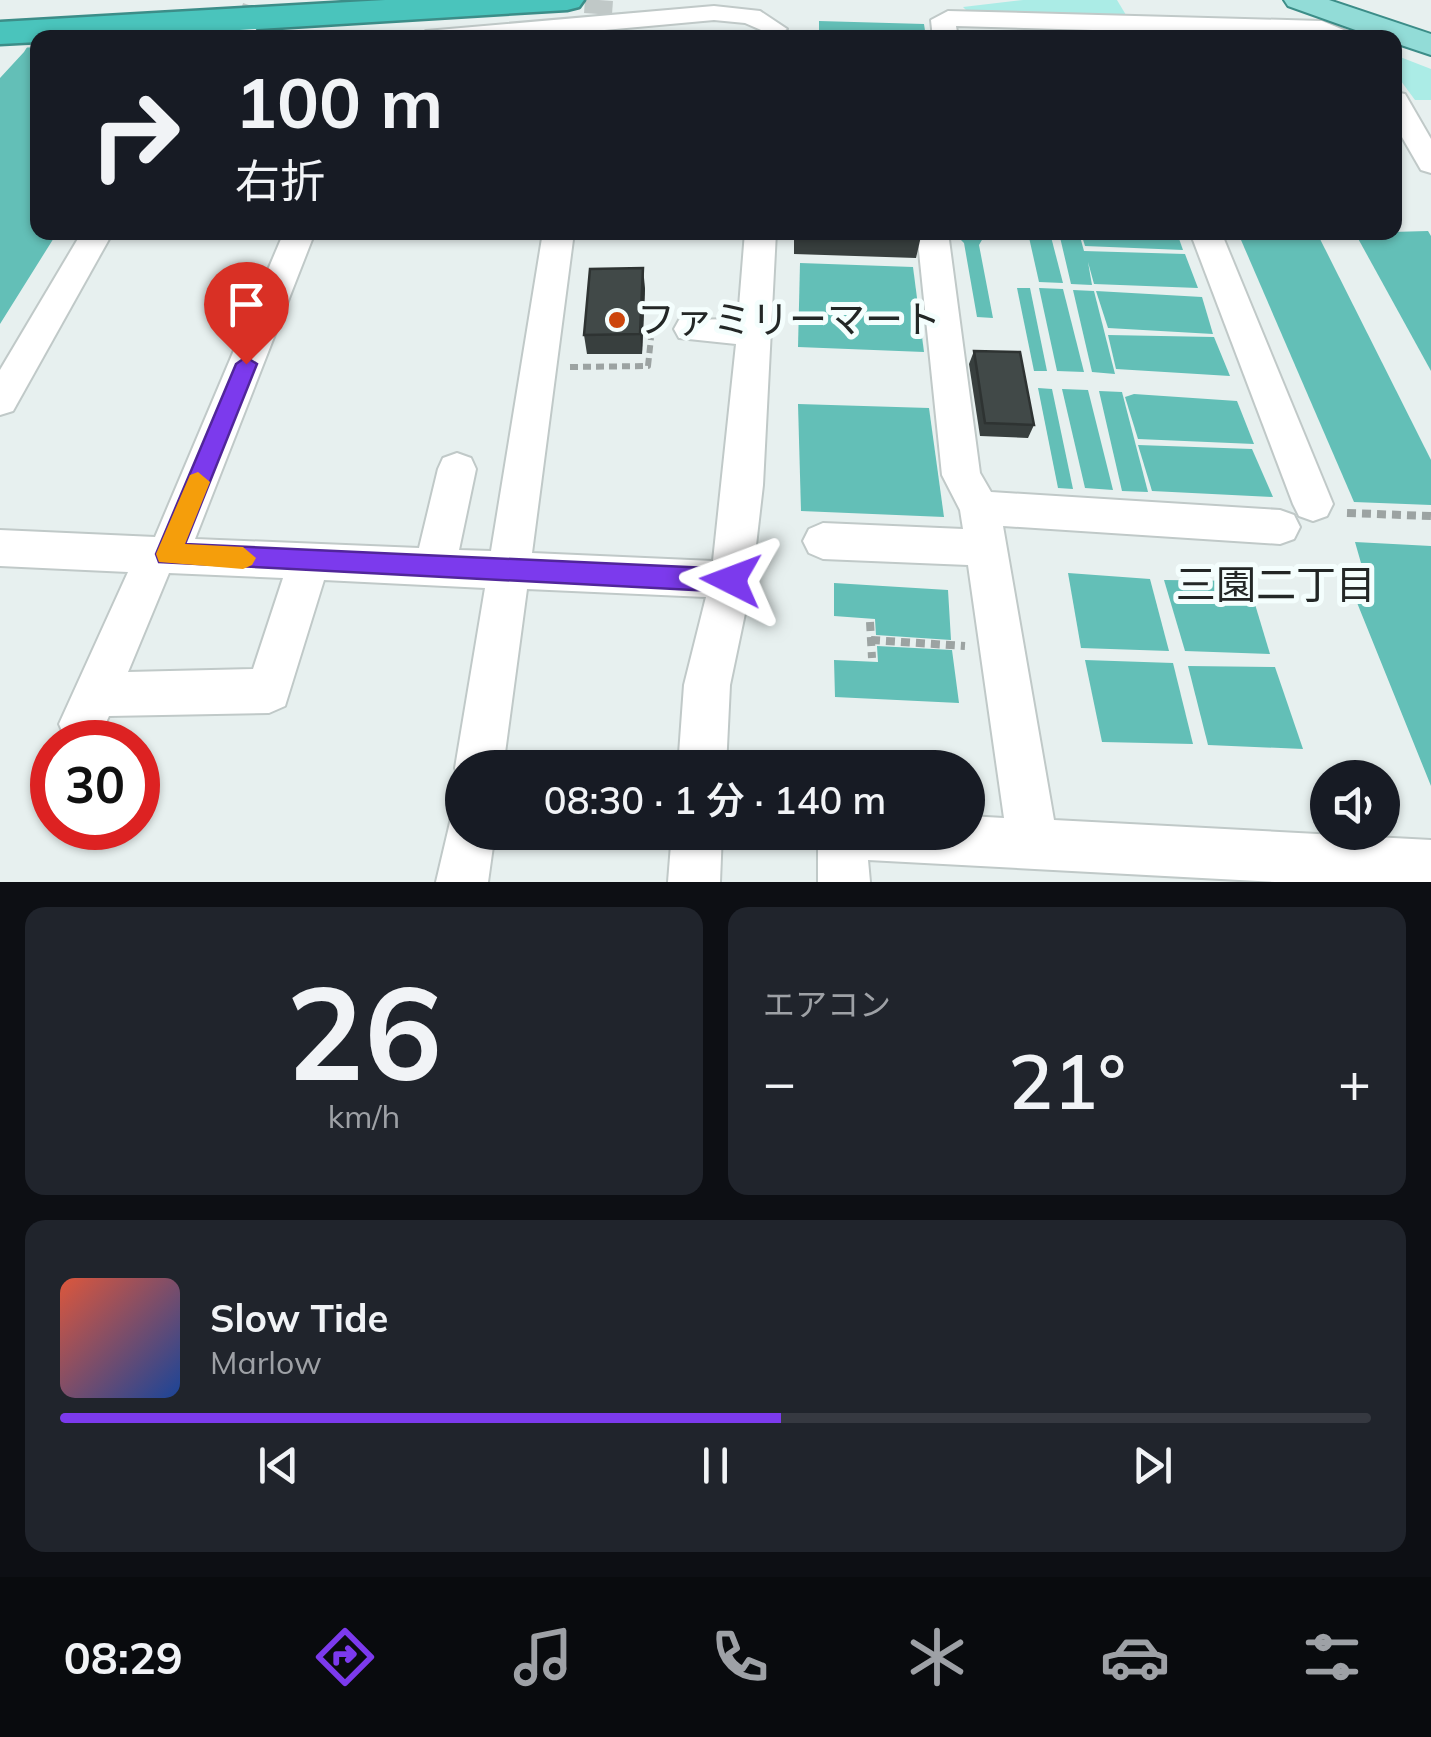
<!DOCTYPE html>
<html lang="ja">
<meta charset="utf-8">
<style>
body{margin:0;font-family:Mulish,"Noto Sans JP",sans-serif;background:#20242c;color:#f1f3f6;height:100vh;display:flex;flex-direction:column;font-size:38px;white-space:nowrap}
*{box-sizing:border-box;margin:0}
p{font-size:32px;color:#9ea1a6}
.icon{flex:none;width:55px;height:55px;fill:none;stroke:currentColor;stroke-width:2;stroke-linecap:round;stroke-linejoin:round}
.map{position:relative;height:882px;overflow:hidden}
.sheet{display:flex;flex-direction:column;gap:25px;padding:25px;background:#0d0f14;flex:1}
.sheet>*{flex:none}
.guide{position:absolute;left:30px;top:30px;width:1372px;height:210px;border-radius:20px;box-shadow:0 2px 8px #0004;background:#171b24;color:#f1f3f6;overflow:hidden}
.buttons{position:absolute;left:1310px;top:760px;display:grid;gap:20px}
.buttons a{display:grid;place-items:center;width:90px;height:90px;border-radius:50%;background:#171b24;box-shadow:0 2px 8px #0004;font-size:50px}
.speed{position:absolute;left:30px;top:720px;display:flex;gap:20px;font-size:50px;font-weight:700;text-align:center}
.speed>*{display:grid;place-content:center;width:130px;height:130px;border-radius:50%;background:#171b24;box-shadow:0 2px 8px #0004;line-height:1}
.speed .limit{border:15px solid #d22;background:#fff;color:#111}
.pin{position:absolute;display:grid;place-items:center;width:85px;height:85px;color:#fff;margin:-102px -42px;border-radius:50% 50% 50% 0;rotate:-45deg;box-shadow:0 0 10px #0007}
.pin .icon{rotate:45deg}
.me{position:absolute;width:110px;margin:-55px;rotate:273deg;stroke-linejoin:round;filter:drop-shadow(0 0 8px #0008)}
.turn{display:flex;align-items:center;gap:35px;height:210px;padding:0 40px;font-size:45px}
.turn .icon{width:130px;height:130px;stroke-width:2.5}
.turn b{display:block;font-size:70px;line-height:85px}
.big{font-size:75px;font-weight:600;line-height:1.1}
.sheet .tile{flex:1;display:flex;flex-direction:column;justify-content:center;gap:15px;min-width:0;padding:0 35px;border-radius:20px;background:#20242c}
.sheet .dial{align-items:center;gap:0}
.dial b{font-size:130px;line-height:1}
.song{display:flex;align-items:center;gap:30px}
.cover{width:120px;height:120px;border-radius:15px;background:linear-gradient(135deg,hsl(10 70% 55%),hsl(220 70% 35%))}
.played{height:10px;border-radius:5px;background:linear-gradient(90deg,#7c3aed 55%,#363941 55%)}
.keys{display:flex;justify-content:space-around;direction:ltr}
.heat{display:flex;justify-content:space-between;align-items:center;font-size:55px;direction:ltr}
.sheet .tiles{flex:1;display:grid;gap:25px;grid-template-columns:1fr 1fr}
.tile:last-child{grid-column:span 2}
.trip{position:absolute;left:445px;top:750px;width:540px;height:100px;border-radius:50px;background:#171b24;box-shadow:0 2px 8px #0004;font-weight:600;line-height:100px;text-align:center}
.dock{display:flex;height:160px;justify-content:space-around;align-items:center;background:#090b0e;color:#9ea1a6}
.dock .icon{width:70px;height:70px}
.dock .selected{color:#7c3aed}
.dock b{font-size:45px;color:#f1f3f6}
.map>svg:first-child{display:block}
.green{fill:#abece6}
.water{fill:#63bfb7}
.pier{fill:#e7f0ef}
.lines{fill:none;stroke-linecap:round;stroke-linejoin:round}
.minor-tunnel{stroke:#c0c8c7;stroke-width:28;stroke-dasharray:28 14;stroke-linecap:butt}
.minor-casing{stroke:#c0c9c8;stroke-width:4}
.major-casing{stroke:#3c8d88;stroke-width:4}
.highway-casing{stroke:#3c8d88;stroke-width:5}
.path-far1{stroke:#9ca3a2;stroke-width:6;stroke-dasharray:8 5;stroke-linecap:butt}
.path{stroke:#9ca3a2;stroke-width:8;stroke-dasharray:9 6;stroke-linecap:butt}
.minor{fill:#fff;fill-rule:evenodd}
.major{fill:#92dcd7;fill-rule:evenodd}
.highway{fill:#4ac4bc;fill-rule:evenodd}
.wall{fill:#383f3e}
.shaded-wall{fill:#2e3332}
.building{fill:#414948;stroke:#2e3332;stroke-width:2.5}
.route{fill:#7c3aed;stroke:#51269a;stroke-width:2.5}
.slow{fill:#f59e0b}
.poi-dot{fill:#cc460d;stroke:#f4fefd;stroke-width:4}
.labels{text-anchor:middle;stroke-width:10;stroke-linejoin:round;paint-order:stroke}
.poi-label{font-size:38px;fill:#232726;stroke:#f4fefd;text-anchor:start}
.neighbourhood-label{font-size:40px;fill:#232726;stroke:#f4fefd}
</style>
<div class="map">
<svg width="1431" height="882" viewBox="0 0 1431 882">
<rect width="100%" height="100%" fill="#e7f0ef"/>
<g class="green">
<path d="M1023,0h94l9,15 -156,-1 -7,-7z"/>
<path d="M1395,55l36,14v31h-16l-20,-27z"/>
</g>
<g class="water">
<path d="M57,0l-19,38v194l19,1 -57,91v-246l24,-26z"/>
<path d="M819,21l105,3 2,13h-107z"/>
<path d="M1428,231l3,5v135l-76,-138z"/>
<path d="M954,233h32l-7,12 14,73 -16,-1 -13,-74z"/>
<path d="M1028,233h22l13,50 -24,-1z"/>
<path d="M1059,233h20l5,18 101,3 13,34 -104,-4 -6,-22 4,23 -21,-1z"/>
<path d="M1081,233h96l6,17 -98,-4z"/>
<path d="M1238,233h79l114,227v45l-77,-3z"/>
<path d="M800,263l113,4 11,85 -126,-5z"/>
<path d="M1017,288h13l17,83h-13z"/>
<path d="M1039,288l24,1 21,83 -27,-1z"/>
<path d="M1073,290l21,1 21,83 -23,-2z"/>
<path d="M1096,291l106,6 11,37 -105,-6z"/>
<path d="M1108,335l106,2 16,39 -114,-7z"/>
<path d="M1038,388l14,1 21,100 -15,-1z"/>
<path d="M1062,389l26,1 25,100 -28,-2z"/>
<path d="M1099,391l23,1 26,100 -26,-1z"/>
<path d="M1134,394l103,7 17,43 -116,-5 -13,-42z"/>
<path d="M798,404l131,4 15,109 -143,-6z"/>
<path d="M1138,445l114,4 21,48 -121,-6z"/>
<path d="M1355,542l76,4v240l-90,-223h20z"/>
<path d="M1068,573l82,6 19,72 -88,-3z"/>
<path d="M1164,580l84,1 22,73 -85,-3z"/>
<path d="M834,583l114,7 3,50 -75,-5 -1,-16 -41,-3z"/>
<path d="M877,646l75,4 7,53 -124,-6 -1,-37 44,2z"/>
<path d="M1085,660l88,3 20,81 -91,-2z"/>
<path d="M1188,666l87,1 28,82 -95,-4z"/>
</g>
<path class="pier" d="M51,0h141l-18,38h-136l-1,9 -18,1z"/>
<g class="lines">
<g class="minor-tunnel">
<path d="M598,14l1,-14"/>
<path d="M247,34l12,-34"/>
</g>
<g class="minor-casing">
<g id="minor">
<path d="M714,6l46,5 27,18 -12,7 -30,-13 -31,-3 -197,18h-103l12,-7z"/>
<path d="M948,11l374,10 41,17 -407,-12 2,12h-25l-2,-18z"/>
<path d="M247,27l9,2 2,9h-25l5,-9z"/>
<path d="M1395,92l10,2 26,45v34l-10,-3 -26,-45z"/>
<path d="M82,232h31l-100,179 -13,4v-45z"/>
<path d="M284,232h31l-120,307 224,9 19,-79 5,-11 14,-5 14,5 5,11 -17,81 32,1 52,-319h31l-42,321 181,8 23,-217 -57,-6 -5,-9 5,-9 59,-1 7,-87h31l-13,253 -11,95 -22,105 -4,83h-48l6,-83 22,-88 -179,-8 -24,179h-41v17l-7,-17 30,-180 -161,-8 -39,126 -16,7 -160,3 -11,24h-32l-7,-16 69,-152 -128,-6v-36l155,7zM169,573l114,5 -30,91 -125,3z"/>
<path d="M917,232h31l32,241 11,19 289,18 14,5 6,12 -6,12 -14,5 -277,-18 51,294 377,20v42h-156l-407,-22 2,22h-52v-50h150v-16l36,2 -36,-253 -145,-6 -14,-6 -6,-12 6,-12 14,-6 140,6 -3,-19 -18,-35z"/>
<path d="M1190,232h31l112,272 -6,12 -14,5 -14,-5 -6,-12z"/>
<path d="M462,810v22h33l-7,50h-52l16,-68z"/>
<path d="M672,832h50l-2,50h-52z"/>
</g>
</g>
<g class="major-casing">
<path id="major" d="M1284,0h45l102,34v21l-36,-12v-5h-17l-90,-32z"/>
</g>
<g class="highway-casing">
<path id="highway" d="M385,0h199l-5,7 -12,3 -458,28h-71v4l-38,2v-22z"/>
</g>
<path class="path-far1" d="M570,367l78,-1 3,-28"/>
<g class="path">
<path d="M1347,513l84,3"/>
<path d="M870,622l2,36"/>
<path d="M871,640l94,6"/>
</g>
<use href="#minor" class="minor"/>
<use href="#major" class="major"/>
<use href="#highway" class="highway"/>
</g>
<g class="wall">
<path d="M794,232h128l-6,26 -122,-4z"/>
<path d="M645,288l-3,66h-55l-3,-19z"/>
<path d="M974,351l60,74 -6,13 -48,-2 -11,-72z"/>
</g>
<path class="shaded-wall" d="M643,268l2,20 -3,66 -2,-20z"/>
<g class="building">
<path d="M643,268l-3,66 -56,1 6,-66z"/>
<path d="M974,351l46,1 14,73 -49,-2z"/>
</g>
<path class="route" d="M246,357l11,7 -72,180 546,25 13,11 -13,12 -572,-30 -3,-8 80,-190z"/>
<path class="slow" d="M198,472l12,10 -25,62 58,3 13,11 -4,7 -9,4 -84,-7 -3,-8 34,-79z"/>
<circle class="poi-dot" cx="617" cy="320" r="10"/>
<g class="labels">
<g class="poi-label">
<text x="637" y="333">ファミリーマート</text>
</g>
<g class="neighbourhood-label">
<text x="1276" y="599">三園二丁目</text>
</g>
</g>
</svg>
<div class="buttons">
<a><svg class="icon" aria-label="sound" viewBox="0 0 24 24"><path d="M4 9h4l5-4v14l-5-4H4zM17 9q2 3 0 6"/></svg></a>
</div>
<div class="speed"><div class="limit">30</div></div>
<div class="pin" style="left:246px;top:364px;background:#d93025"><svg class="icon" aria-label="arrive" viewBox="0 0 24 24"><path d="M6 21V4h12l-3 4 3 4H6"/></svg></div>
<svg class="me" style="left:731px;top:580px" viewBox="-20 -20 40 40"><path d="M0-17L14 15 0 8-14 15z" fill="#7c3aed" stroke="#fff" stroke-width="4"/></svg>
<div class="trip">08:30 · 1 分 · 140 m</div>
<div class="guide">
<div class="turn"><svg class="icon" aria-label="right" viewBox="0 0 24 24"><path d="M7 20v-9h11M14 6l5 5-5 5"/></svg><div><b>100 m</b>右折</div></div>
</div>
</div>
<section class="sheet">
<div class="tiles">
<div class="tile dial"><b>26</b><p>km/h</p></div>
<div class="tile"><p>エアコン</p>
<div class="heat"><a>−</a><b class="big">21°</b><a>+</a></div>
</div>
<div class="tile">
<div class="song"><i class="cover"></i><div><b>Slow Tide</b><p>Marlow</p></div></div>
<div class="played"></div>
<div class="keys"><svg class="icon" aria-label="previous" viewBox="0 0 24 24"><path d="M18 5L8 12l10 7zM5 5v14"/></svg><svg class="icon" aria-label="pause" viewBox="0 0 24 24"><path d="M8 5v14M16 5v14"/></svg><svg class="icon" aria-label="next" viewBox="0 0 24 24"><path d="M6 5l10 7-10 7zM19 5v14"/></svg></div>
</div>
</div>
</section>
<nav class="dock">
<b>08:29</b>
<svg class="icon selected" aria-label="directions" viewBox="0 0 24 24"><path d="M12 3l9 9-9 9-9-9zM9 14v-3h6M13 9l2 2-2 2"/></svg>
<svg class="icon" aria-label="music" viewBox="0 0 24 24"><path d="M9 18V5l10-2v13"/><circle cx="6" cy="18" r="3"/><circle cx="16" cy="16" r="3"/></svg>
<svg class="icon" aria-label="phone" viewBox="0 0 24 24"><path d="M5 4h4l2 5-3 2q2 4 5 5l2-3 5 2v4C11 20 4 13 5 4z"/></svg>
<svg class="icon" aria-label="climate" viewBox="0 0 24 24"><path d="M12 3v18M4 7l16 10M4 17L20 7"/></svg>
<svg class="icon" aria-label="car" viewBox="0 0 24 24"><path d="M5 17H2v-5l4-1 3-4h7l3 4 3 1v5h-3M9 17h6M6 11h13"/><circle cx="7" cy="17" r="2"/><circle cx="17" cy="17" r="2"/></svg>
<svg class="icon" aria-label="filters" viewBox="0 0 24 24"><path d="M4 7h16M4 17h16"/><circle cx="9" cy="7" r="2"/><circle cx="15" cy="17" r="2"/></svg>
</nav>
